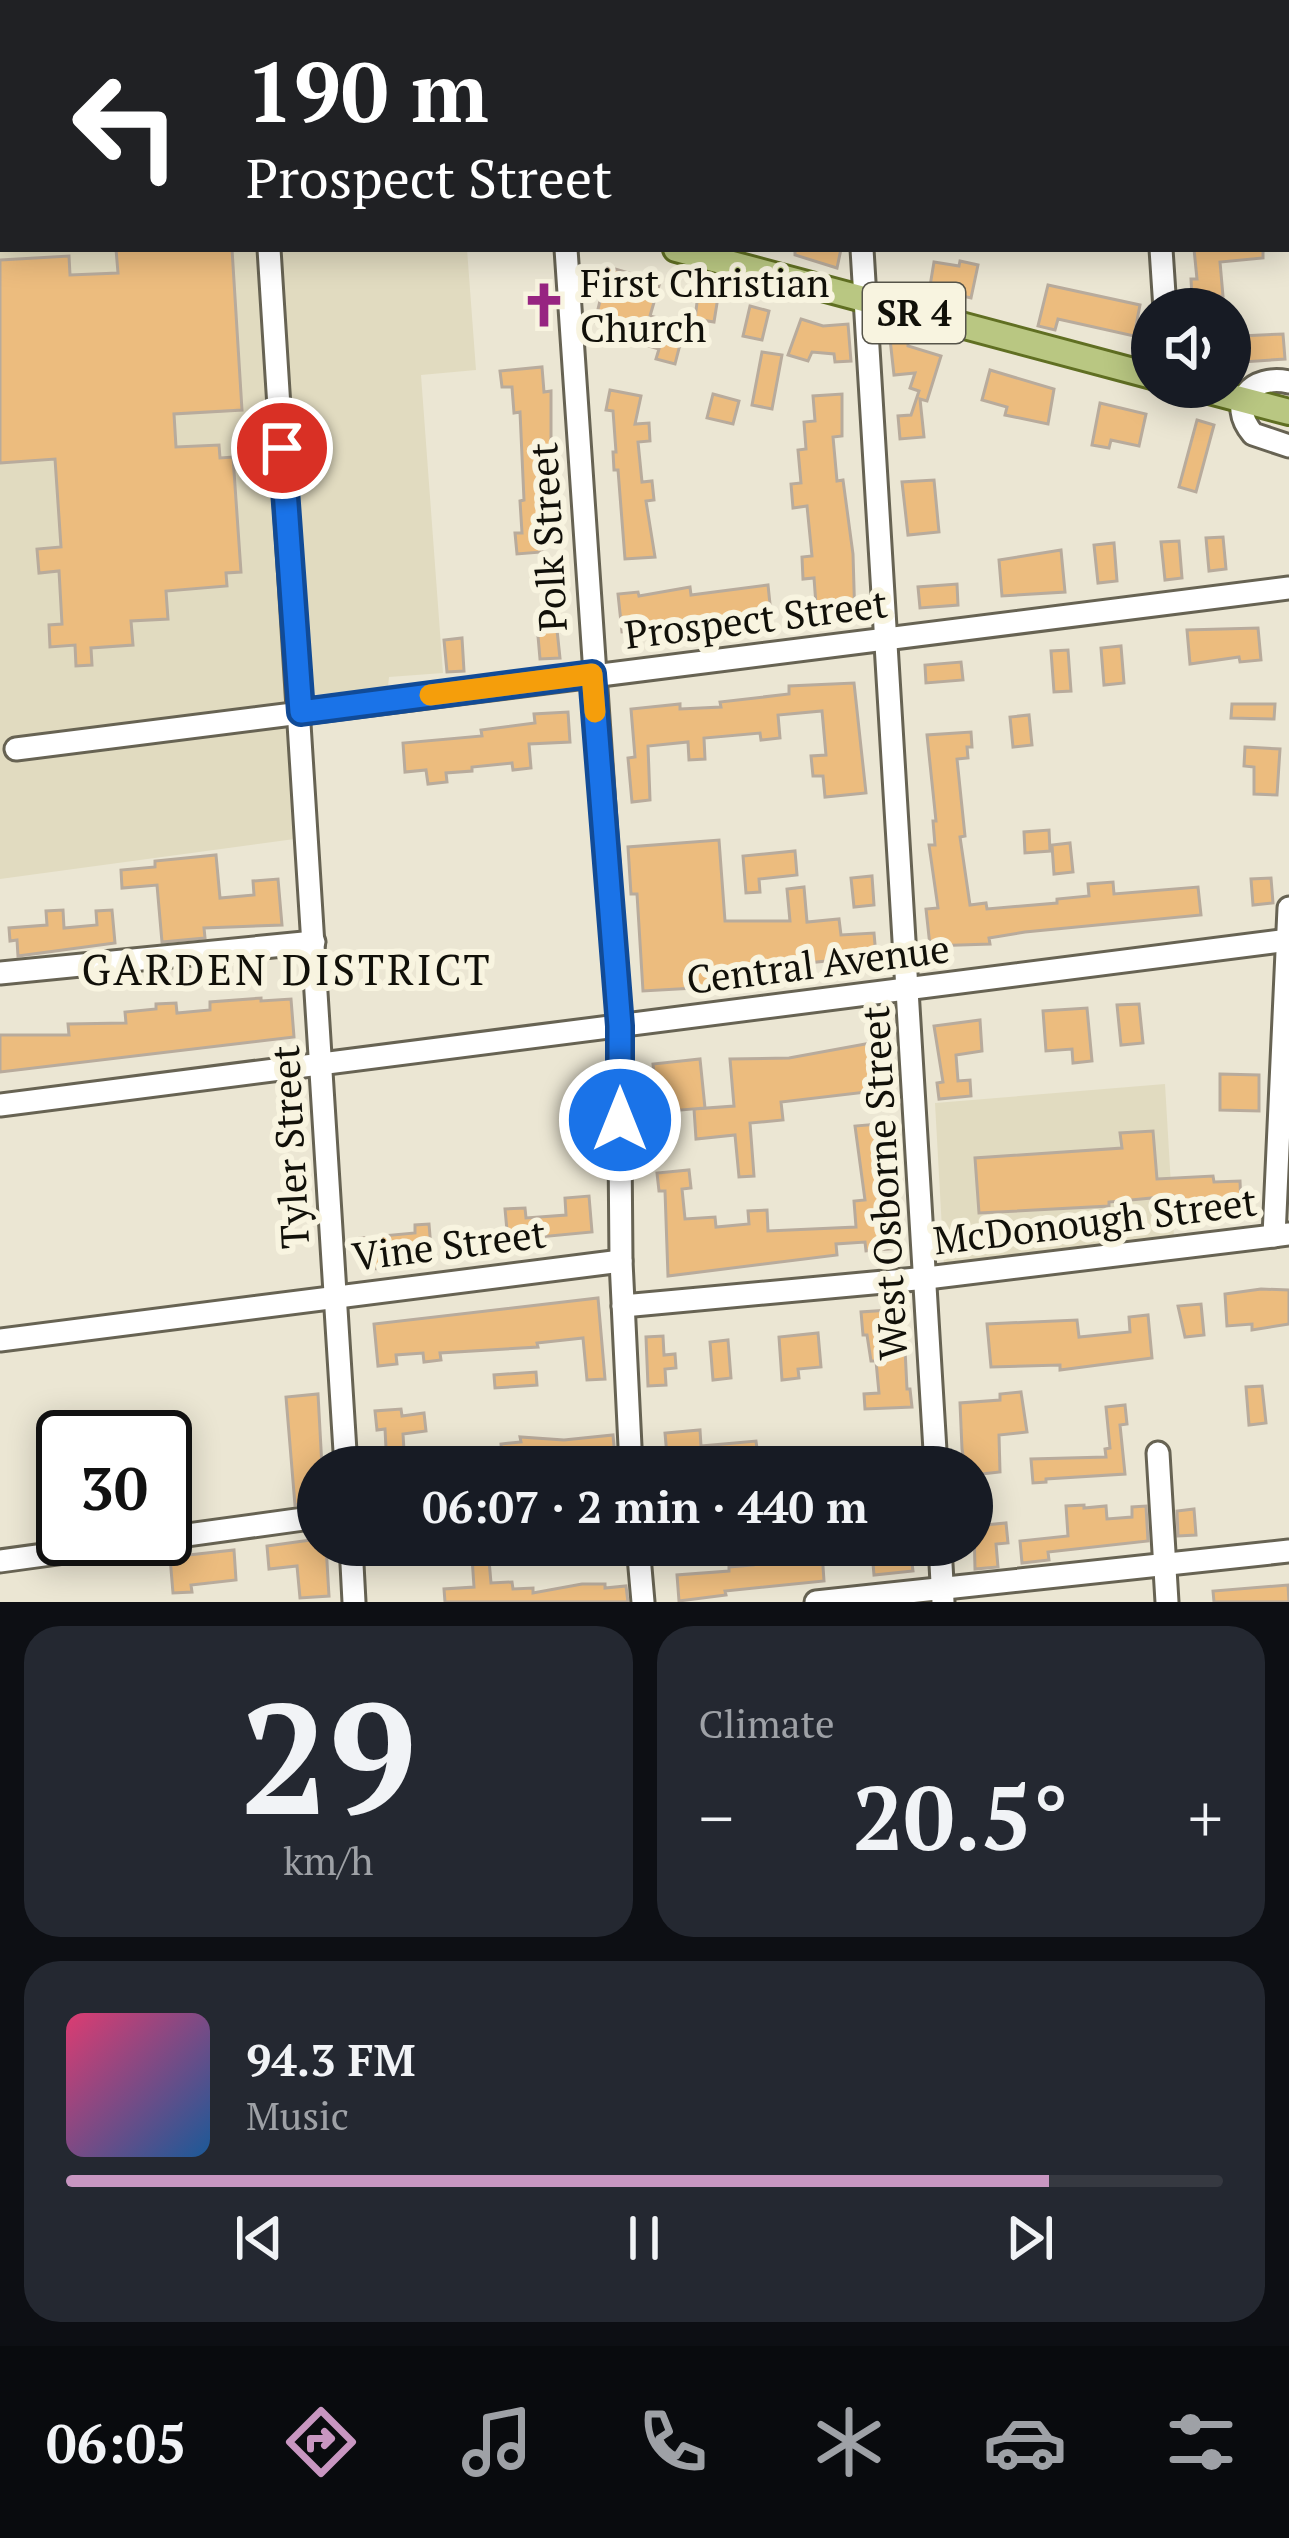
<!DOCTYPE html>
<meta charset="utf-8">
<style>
body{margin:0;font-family:"PT Serif",serif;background:#242831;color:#f1f3f6;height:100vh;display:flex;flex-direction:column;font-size:45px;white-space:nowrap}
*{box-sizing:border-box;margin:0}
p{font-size:39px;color:#9ea1a6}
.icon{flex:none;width:66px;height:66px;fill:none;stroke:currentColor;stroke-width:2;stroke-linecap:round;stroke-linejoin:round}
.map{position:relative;height:1602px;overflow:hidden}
.details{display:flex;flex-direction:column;gap:24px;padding:24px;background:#0d0f14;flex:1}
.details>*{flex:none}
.hud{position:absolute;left:0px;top:0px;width:1290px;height:252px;box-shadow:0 6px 30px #0003;background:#202124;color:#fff;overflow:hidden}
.fabs{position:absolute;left:1131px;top:288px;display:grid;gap:24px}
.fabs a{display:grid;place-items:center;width:120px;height:120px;border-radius:50%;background:#171b24;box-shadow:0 6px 30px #0003;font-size:60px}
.speed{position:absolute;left:36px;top:1410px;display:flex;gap:24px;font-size:60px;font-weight:700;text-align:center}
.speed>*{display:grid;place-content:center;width:156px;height:156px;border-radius:50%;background:#171b24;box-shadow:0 6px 30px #0003;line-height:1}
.speed .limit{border:6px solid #111;border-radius:18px;background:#fff;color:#111}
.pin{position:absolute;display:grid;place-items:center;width:102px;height:102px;color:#fff;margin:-51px;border:6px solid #fff;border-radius:50%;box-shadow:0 3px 12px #0007}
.me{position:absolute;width:132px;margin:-66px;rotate:0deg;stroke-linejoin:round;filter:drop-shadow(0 0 9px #0008)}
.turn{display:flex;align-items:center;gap:42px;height:252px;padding:0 48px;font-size:54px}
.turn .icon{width:156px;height:156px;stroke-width:2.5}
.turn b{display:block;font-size:84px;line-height:102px}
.big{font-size:90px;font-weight:800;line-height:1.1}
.details .widget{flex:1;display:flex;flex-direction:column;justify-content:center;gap:18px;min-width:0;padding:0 42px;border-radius:36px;background:#242831}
.details .dial{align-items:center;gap:0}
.dial b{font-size:156px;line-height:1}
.song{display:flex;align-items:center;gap:36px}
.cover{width:144px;height:144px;border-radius:18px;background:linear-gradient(135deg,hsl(340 70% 55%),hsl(210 70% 35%))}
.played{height:12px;border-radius:6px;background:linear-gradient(90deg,#c896c1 85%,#363941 85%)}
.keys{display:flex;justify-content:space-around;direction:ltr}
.heat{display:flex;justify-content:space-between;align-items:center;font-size:66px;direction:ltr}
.details .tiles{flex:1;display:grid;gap:24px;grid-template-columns:1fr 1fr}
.widget:last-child{grid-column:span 2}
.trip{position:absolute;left:297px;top:1446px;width:696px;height:120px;border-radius:60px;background:#171b24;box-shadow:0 6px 30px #0003;font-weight:800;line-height:120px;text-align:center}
.menu{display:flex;height:192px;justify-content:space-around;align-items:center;background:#090b0e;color:#9ea1a6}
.menu .icon{width:84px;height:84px}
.menu .on{color:#c896c1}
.menu b{font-size:54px;color:#f1f3f6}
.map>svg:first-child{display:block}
.built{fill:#e1dbc0}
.building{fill:#ecbc7e;stroke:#b8ab9c;stroke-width:3}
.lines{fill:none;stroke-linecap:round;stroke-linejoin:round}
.minor-casing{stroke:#676353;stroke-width:27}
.major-casing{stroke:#606f22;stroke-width:30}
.minor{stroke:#fff;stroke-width:21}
.major{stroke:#b9c782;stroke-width:24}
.route-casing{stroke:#114b97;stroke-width:30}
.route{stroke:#1a73e8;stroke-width:21}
.slow{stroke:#f59e0b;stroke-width:21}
.labels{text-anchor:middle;stroke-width:12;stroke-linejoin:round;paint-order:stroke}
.shield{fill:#f8f4e0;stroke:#56544a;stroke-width:3}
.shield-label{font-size:36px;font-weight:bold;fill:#111009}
.poi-label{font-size:39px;fill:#111009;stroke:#f8f4e0;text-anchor:start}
.street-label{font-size:39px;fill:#111009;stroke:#f8f4e0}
.neighbourhood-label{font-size:42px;letter-spacing:3px;fill:#111009;stroke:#f8f4e0}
</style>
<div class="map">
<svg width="1289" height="1602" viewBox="0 0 1289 1602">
<rect width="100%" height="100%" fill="#ebe6d3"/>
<g class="built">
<path d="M0,91l3,158h464l9,121 -55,5 22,298 -54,4 -1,10 -95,10 9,141 -302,41z"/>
<path d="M1165,1084l9,153 -230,28 -9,-162z"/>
</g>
<g class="building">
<path d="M116,249h116l10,161 -68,4 2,33 43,-2 1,13 13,-1 8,115 -15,1 1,13 -61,5 2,28 -37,2 2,24 -42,3 1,17 -16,1 -1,-21 -25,2 -1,-22 13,-1 -3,-53 -20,2 -2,-24 24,-2 -6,-88 -55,4v-203l69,-4 1,19 48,-2z"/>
<path d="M795,249h46l-4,19 -42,-13z"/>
<path d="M1194,249h69v9l-43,4 3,34 -31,2 -1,-19h6z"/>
<path d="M960,261l18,4 -7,33 -26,-6 -1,9 -16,-3 6,-36 25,4z"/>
<path d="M608,267l52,15 -10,34 35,9 -10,39 -19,-5 3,-10 -41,-12 3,-9 -26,-6z"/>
<path d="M1048,285l92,20 -6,31 -76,-17 -3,11 -17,-4z"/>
<path d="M698,294l20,3 -4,25 -19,-3z"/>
<path d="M750,306l19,5 -7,29 -19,-4z"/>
<path d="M801,319l22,7 25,-2 3,37 -16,1 -1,-8 -22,-2 -4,9 -20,-6z"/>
<path d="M1283,334l2,25 -42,3 -2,-26z"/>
<path d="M908,337v9l33,10 -14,45 -7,-2 4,38 -24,2 -2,-23 13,-1 8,-24 -9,-3 5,-15 -21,2 -4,-36z"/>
<path d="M762,352l20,3 -10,54 -20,-4z"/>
<path d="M542,367l2,25 7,-1v57l10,66 -23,2 4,36 -25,2 -2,-21h7l-2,-32 4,-1 -4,-88 -6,1 -2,-26h-10l-2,-16z"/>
<path d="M990,370l64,19 -6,35 -43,-9 2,-8 -25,-7z"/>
<path d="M610,390l31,6 -6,28 14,-1 1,18 -12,1 4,40 10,-1 2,19 -8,1 9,56 -30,2 -7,-89h-4l-1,-18h3l-3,-41 -7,-1z"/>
<path d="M713,394l26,7 -6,23 -26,-6z"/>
<path d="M842,394v42l-9,1 4,44 6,-1 10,74 2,68 -60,1 -1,-16 22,-2 -2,-27 -11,1 -1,-22 10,-1 -5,-50 -14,2 -2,-24 10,-1 -3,-33 8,-1 -2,-27 11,-1 -2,-25z"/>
<path d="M1100,403l46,11 -7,32 -28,-6 -2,8 -17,-3z"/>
<path d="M1197,420l17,5 -18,67 -17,-5z"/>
<path d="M934,480l5,52 -31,3 -6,-53z"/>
<path d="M1223,537l3,32 -17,2 -3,-33z"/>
<path d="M1179,541l3,37 -17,2 -4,-38z"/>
<path d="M1114,543l3,38 -19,2 -4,-38z"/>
<path d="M1061,550l4,42 -63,4 -3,-36z"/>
<path d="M957,584l1,21 -38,3 -2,-21z"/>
<path d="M768,585l4,38h-47l-103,9 -4,-38 20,-2 1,4 51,-9 1,8z"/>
<path d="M555,611l5,47 -20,1 -4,-46z"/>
<path d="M1258,628l3,32 -21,2 -1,-5 -49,7 -3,-34z"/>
<path d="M462,638l2,33 -17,1 -3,-32z"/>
<path d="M1121,646l3,37 -20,2 -3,-37z"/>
<path d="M1068,650l3,41 -17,1 -3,-41z"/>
<path d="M961,662l2,18 -37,3 -1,-18z"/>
<path d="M854,683l12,110 -41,4 -2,-21h-10l-2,-20 15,-1 -4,-44 -44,4 2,23 -19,2 -1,-7 -56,5 1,21 -16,1 -1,-18 -40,4 2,54 -18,2 -4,-44 7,-1 -4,-48 49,-5v5l41,-2 -1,-5 69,-8v-8z"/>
<path d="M1232,704h43l-1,15 -43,-1z"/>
<path d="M568,712l2,30 -41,2 2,24 -18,2 -1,-7 -40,4v4l-26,2 1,9 -19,2 -2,-14 -21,2 -2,-29 79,-7 -1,-6 54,-7 -1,-9z"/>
<path d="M1029,715l3,30 -19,2 -3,-30z"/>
<path d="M971,732l1,15h-5l1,11 -11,1 8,77 -5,1 10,68 16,-2 1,6 70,-6v-4l32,-3 -1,-12 25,-2 1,12 84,-7 3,28 -176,17 -36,6 1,6 -60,2 -4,-37 12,-1 -9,-63h6l-2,-24h3l-9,-86z"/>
<path d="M1245,747l35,2 -3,46 -23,-1v-27l-10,-1z"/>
<path d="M1049,830l1,21 -25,2 -1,-21z"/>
<path d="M719,840l6,81h65l-3,-32 17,-2 3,35 32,-3 2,16 33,-2 2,23 -147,15 1,15 -87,5 -6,-97h-6l-3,-47z"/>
<path d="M1070,843l3,29 -19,2 -2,-29z"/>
<path d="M795,851l2,24 -38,4 1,13 -14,1 -3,-37z"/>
<path d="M216,855l4,43 34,-3 -1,-14 25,-2 4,46 -78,3 1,10 -43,4 -5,-57 -35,3 -1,-18 34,-3v-6z"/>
<path d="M872,876l2,29 -20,2 -3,-29z"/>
<path d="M1271,878l2,25 -20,2 -2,-26z"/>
<path d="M63,910l1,18 33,-3 -1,-14 16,-1 3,33 -97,13 -1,-16 -7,1 -1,-13 38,-3 -1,-14z"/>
<path d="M261,998v3l30,-2 3,38 -294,35v-37h69l-1,-11 58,-1 -1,-11 31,-3v-5l20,-1 1,10 33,-3v-8z"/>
<path d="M1139,1004l4,39 -22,2 -4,-40z"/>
<path d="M1087,1008l5,53 -19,2 -1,-14 -26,2 -3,-40z"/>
<path d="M980,1020l2,31 -26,4 2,26 12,-1 1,16 -32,3 -2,-16 6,-1 -9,-56z"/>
<path d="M887,1040l5,49 -111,13 2,18 -33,3 4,53 -15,1 -4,-42 -39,4 -2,-30 40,-3 -4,-47 59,-1z"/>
<path d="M700,1059l5,49 -47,4 -5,-48z"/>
<path d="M1220,1074l39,1v36l-39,-1z"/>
<path d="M890,1123l12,125 -36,3 -1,-9 -29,2 1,11 -169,21 -3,-85h-6l-2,-18 32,-3 2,18 -9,1 3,30 30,-2 1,10 33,-3 -1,-13 19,-1 1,21 88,-4 -2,-26 11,-1 -10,-74z"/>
<path d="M1153,1131l4,48 56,-3 1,6 26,-1 1,24 -66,6 -2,-15 -64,6v4l-130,7 -4,-55 147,-10 -2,-15z"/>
<path d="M589,1196l3,36 -64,6 1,12 -20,2 -4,-43 20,-1 1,10 40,-3 -1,-17z"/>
<path d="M429,1224l3,36 -22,1 1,7 -49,1 -2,-31 55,-5v-8z"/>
<path d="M1261,1289l28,1v34l-37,6v-6l-25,2 -2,-32z"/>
<path d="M598,1298l7,81 -18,1 -4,-42 -46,5 1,4 -98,6 1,7 -17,2 -1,-9 -27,2 1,9 -19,2 -4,-42z"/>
<path d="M1201,1304l3,31 -19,2 -7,-31z"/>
<path d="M903,1309l4,80h3l2,18 -47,2 -1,-15 15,-1 -3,-32h-5l-4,-26h-4l-2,-23z"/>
<path d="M1148,1315l4,43 -92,12v-5l-69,2 -4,-43 90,-4 2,17 51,-5 -1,-15z"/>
<path d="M818,1333l3,34 -23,2 1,9 -17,2 -3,-43z"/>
<path d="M663,1336l1,19 11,-1 1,14 -11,1 1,16 -18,1 -2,-49z"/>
<path d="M728,1340l3,38 -18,2 -3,-38z"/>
<path d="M536,1372l1,13 -42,3 -1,-13z"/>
<path d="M1262,1386l4,37 -17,2 -3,-38z"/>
<path d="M1021,1392l6,40 -28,3 1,37 -28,3v-8h-7l-3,-18 -2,-46 40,-3v-6z"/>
<path d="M318,1394l4,73h-4v35l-23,3 -9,-108z"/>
<path d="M1125,1405l2,19 -7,1 5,49 -79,5v3l-13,1 -2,-24 75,-2 -1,-8 5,-1 -4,-41z"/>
<path d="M401,1409l1,7 22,-3 2,18 -23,3 2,33h-18l-2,-38 -8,1 -2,-19z"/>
<path d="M700,1430l1,16 55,-5 2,15 -46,4 1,7h-45l-3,-34z"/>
<path d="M613,1435l3,32h-113l-2,-23 20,-2 -1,-5 44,3z"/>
<path d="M1084,1505v3l22,-2 1,13 25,-2v-10l14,-1 2,35 -100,11 1,8 -27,3 -2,-22 48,-5 -2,-30z"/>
<path d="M1194,1509l2,26 -18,1 -1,-25z"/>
<path d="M1006,1523l2,20 -12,1 2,23 -23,2 -1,-43z"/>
<path d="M318,1539v6h8l3,51 -29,2 -3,-32 -28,3 -2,-23z"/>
<path d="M443,1545h68l1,13 -23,2 2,23 21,-1 1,7 20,-1v5l49,-9h23v4l21,-2 2,16h-183l-1,-13 30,-2 -2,-30 -28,2z"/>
<path d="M910,1548l3,23 -39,4 -2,-23z"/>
<path d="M234,1550l2,30 -45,5 1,7 -19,1 -3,-36z"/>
<path d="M822,1552l2,29 -99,10 1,4 -47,6 -2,-26 52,-4v-4l24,-2 -1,-6z"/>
<path d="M1288,1585l1,17h-75l-1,-11z"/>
</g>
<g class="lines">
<g class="minor-casing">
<g id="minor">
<path d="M253,0v3"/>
<path d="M553,0v3"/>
<path d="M848,0v3"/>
<path d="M1146,0v3"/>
<path d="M1287,25h2"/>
<path d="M269,249l77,1218"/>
<path d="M566,249l53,777 2,235 10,206"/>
<path d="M862,249l74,1218"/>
<path d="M1161,249l4,60"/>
<path d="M1289,382c-37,-8 -63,20 -36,52l36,12"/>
<path d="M16,749l1273,-161"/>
<path d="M0,973l314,-31"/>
<path d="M0,1105l1289,-165"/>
<path d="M1274,1236l15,-328"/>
<path d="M623,1306l304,-28 362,-44"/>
<path d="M0,1340l621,-79"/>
<path d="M1158,1453l9,149"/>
<path d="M165,1538l153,-21"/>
<path d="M351,1545l3,57"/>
<path d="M638,1545l5,57"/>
<path d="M940,1545l3,57"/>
<path d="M0,1561l160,-22"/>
<path d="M816,1602l473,-51"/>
</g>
</g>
<g class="major-casing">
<g id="major">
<path d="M0,75l3,1"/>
<path d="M676,249l476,127"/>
<path d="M1194,387l95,25"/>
</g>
</g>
<use href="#minor" class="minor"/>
<use href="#major" class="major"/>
</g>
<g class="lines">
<g class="route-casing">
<path id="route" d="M282,448l19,264 291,-38 28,352v94"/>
</g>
<use href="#route" class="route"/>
<path class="slow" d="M430,695l162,-21 3,38"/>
</g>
<defs>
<g id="church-bare" transform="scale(3.6)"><path d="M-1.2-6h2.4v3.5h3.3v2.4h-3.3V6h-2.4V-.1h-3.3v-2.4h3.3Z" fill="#972481" stroke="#f8f4e0" stroke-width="2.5" paint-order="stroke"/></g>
</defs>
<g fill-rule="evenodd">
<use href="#church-bare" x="544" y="305"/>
</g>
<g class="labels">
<rect class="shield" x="863" y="283" width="102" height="60" rx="9"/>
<g class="shield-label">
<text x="914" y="326">SR 4</text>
</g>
<g class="poi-label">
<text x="580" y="297">First Christian<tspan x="580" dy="45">Church</tspan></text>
</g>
<g class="street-label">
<text transform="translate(548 537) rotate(-93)" y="14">Polk Street</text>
<text transform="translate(756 619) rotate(-7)" y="14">Prospect Street</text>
<text transform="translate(818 964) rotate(-7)" y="14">Central Avenue</text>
<text transform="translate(290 1147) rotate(-93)" y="14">Tyler Street</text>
<text transform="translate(884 1183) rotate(-93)" y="14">West Osborne Street</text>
<text transform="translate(1095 1221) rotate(-7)" y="14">McDonough Street</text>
<text transform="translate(449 1245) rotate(-7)" y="14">Vine Street</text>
</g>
<g class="neighbourhood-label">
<text x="287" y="985">GARDEN DISTRICT</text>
</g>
</g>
</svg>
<div class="fabs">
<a><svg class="icon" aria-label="sound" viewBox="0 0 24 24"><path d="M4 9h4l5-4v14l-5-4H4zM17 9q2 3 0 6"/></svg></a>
</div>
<div class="speed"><div class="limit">30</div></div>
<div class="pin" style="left:282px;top:448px;background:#d93025"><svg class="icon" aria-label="arrive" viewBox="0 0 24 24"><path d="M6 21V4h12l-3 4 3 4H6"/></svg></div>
<svg class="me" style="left:620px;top:1120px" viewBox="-20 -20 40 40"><circle r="17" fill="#1a73e8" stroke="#fff" stroke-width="3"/><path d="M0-11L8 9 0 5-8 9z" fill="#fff"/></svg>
<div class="trip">06:07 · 2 min · 440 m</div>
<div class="hud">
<div class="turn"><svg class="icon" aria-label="left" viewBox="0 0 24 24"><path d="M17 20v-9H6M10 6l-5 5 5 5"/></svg><div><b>190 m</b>Prospect Street</div></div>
</div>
</div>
<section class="details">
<div class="tiles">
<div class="widget dial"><b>29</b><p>km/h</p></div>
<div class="widget"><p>Climate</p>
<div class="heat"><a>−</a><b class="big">20.5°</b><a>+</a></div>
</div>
<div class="widget">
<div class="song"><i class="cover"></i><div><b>94.3 FM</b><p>Music</p></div></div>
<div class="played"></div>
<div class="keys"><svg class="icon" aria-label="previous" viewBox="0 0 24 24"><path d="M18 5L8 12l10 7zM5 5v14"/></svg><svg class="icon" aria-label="pause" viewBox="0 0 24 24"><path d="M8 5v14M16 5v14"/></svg><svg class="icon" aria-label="next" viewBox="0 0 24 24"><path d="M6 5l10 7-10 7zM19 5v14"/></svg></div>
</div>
</div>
</section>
<nav class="menu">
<b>06:05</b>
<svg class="icon on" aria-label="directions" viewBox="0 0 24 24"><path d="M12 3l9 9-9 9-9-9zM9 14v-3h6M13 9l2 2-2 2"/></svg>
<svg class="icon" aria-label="music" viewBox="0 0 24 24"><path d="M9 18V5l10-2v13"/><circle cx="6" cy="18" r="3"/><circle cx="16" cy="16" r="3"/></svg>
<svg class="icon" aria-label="phone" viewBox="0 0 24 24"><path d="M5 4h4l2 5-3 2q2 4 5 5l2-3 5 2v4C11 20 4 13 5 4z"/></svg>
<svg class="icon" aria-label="climate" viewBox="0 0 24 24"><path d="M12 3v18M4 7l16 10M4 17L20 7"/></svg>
<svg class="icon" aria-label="car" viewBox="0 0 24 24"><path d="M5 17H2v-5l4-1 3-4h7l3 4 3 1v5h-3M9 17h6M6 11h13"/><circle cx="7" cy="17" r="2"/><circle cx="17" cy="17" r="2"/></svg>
<svg class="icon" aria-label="filters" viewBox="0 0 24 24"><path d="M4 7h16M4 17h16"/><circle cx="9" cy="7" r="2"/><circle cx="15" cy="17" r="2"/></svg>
</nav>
